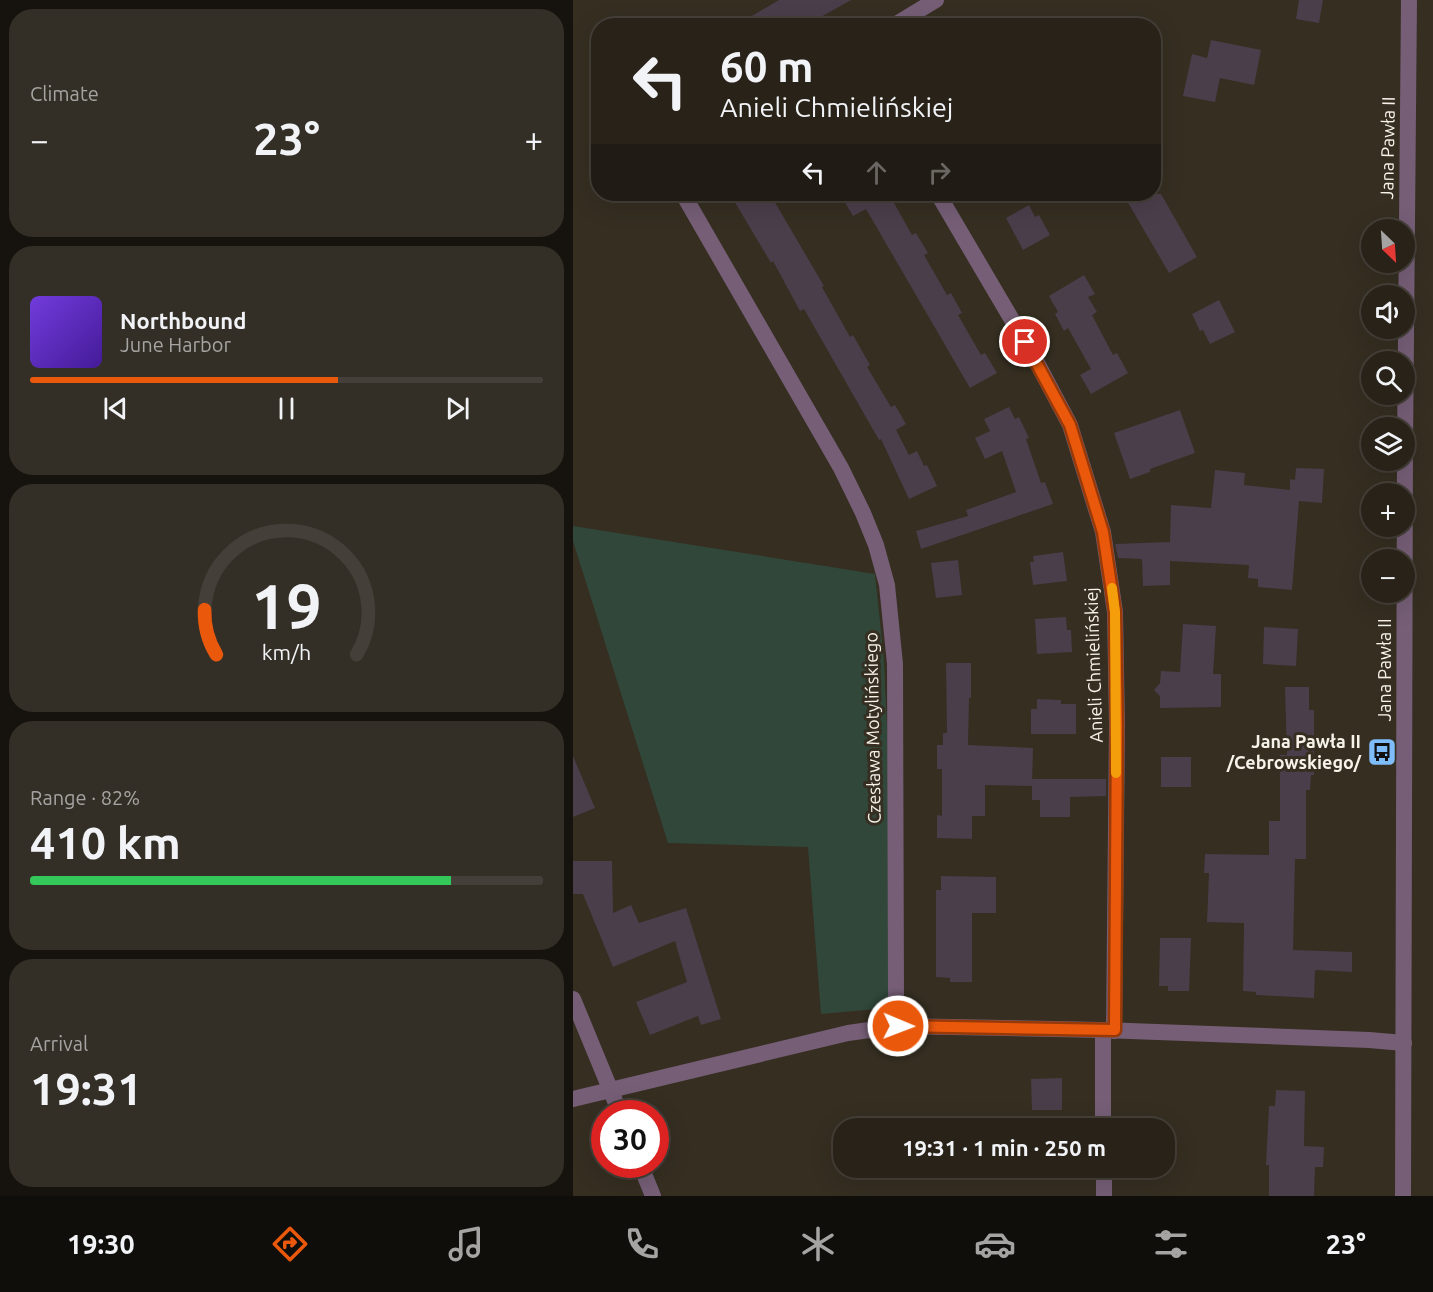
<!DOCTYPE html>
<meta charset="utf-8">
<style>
body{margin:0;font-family:Ubuntu,sans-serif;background:#342f26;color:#f1f3f6;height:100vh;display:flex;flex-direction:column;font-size:22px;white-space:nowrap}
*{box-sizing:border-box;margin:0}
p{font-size:20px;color:#a5a4a2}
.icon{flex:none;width:33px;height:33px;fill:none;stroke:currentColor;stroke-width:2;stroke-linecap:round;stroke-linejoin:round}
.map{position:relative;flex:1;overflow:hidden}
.details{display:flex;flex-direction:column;gap:9px;padding:9px;background:#16130e;width:573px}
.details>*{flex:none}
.guide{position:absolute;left:18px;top:18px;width:570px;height:183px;border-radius:24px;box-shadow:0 6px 24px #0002,0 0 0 2px #443f38;background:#282219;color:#f1f3f6;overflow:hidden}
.needle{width:39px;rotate:155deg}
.buttons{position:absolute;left:788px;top:219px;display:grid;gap:12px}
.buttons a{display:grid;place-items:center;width:54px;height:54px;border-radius:50%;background:#282219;box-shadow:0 6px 24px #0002,0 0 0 2px #443f38;font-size:30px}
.speed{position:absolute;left:18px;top:1100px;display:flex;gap:12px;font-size:30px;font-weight:700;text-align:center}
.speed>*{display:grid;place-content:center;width:78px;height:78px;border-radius:50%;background:#282219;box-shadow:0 6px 24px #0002,0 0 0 2px #443f38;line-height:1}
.speed .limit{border:9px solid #d22;background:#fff;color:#111}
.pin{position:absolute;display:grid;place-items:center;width:51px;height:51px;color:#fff;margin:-26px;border:3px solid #fff;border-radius:50%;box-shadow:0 2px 6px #0007}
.me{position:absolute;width:66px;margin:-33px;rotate:91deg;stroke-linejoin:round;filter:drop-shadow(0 0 4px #0008)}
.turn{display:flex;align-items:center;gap:21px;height:126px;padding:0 30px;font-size:27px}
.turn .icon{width:78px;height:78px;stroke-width:2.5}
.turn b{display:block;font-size:42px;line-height:51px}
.lanes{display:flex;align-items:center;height:57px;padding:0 30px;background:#0003;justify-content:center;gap:30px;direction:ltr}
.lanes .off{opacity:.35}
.big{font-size:45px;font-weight:700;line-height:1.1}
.details .tile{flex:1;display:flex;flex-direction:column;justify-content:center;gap:9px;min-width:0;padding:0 21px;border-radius:24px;background:#342f26}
.details .dial{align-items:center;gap:0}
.dial svg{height:156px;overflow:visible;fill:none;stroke:#443f38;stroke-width:7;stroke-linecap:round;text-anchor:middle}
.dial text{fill:#f1f3f6;stroke:none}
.song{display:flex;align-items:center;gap:18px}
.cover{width:72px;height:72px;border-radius:9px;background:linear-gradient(135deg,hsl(260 70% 55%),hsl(260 70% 35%))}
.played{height:6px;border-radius:3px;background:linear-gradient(90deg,#ea580c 60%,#443f38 60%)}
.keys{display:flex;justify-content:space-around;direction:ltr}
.heat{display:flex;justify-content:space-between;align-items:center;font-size:33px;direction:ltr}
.charge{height:9px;border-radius:4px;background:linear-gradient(90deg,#34c759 82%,#443f38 0)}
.trip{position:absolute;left:260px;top:1118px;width:342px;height:60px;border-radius:24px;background:#282219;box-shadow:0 6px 24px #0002,0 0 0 2px #443f38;font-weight:700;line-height:60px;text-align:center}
.dock{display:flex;height:96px;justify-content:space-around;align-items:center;background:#100e0a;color:#a5a4a2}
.dock .icon{width:42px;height:42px}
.dock .current{color:#ea580c}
.dock b{font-size:27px;color:#f1f3f6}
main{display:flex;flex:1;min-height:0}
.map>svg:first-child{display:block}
.green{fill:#31473a}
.building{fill:#4a3e4a}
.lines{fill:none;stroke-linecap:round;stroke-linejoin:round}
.minor{stroke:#755e76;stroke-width:16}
.tertiary{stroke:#755e76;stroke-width:16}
.route-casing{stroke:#983908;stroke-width:15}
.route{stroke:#ea580c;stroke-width:10}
.slow{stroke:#f59e0b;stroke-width:10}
.labels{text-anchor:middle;stroke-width:6;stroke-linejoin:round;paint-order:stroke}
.street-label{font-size:18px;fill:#f7f3ea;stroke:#352e21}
.poi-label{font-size:18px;font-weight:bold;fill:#f7f3ea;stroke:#352e21;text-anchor:end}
</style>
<main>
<section class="details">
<div class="tile"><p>Climate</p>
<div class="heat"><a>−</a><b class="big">23°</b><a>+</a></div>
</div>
<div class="tile">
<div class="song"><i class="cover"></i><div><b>Northbound</b><p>June Harbor</p></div></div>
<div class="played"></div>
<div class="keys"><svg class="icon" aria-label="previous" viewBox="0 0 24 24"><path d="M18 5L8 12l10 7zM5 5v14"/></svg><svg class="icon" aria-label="pause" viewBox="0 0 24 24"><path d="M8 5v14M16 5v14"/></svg><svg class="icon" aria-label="next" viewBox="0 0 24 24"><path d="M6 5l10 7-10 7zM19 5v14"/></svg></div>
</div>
<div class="tile dial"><svg viewBox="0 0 100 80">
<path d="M14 69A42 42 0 1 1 86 69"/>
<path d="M14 69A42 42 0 0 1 8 46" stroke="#ea580c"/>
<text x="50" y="56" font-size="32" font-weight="700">19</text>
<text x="50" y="72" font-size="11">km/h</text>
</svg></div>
<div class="tile"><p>Range · 82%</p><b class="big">410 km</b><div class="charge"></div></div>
<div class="tile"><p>Arrival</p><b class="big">19:31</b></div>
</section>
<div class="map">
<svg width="860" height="1196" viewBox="0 0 860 1196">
<rect width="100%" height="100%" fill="#352e21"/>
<path class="green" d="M0,526l302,48 9,86 15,347 -78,7 -13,-167 -140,-4 -95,-302z"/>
<g class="building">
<path d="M206,0h72l-46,26h-70z"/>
<path d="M726,0h24l-4,23 -23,-4z"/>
<path d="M638,40l50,10 -7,35 -34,-7 -5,24 -32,-6 9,-42 15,4z"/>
<path d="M157,194h40l54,92 -2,1 28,50 3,-2 17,30 -3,2 24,40 4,-2 11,19 -10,6 13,25 8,-4 7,15 3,-1 10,21 -28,13 -28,-60 -2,1 -75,-131 -4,2 -27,-50 -2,2z"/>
<path d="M267,194h54l-4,2 22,39 4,-2 12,20 -4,2 23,40 4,-2 11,20 -4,2 23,40 4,-2 12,20 -27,15 -104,-179 -13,7z"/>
<path d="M550,194h38l36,63 -28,16z"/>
<path d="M456,205l6,12 4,-2 11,20 -27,15 -17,-32z"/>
<path d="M511,275l11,19 -7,3 9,15 -5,3 21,40 4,-2 11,20 -37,21 -11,-19 11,-6 -23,-41 -4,3 -9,-17 3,-2 -9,-16z"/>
<path d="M646,300l16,32 -25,12 -7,-14 -3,1 -8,-17z"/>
<path d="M436,407l6,12 4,-2 10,21 -3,1 15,44 4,-1 8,22 -132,45 -5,-18 52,-15 -2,-6 50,-18 -14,-41 -17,8 -10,-21 15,-7 -6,-12z"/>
<path d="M607,410l15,43 -45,16v3l-20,7 -16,-46z"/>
<path d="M723,468l28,1 -2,34 -23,-2 -7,89 -34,-3v-8l-10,-1 1,-13 -79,-4v24l-27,1 -1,-27 -24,-1 -3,-14 55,-2 1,-37 40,3 4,-38 30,3 -1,12 46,5v-11l5,1z"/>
<path d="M490,552l4,29 -34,4 -3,-23h4l-1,-6z"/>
<path d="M385,560l4,35 -26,3 -5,-35z"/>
<path d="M493,617l1,13h4l1,22 -35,2 -2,-35z"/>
<path d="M610,624l33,2 -3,48h8v33l-61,1v-12l-6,-6 6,-7 1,-12 19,1z"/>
<path d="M691,627l34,2 -2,37 -33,-2z"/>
<path d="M373,663h25v35h-2l-1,47 65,3 -1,38 -47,-1v31h-13v23l-35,-1v-23l5,1v-47h-5v-24h6v-12h4z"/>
<path d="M712,687h24v23h5v65h-3l-1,15h-4v69h-11l-2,91 59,2v20l-37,-2 -1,28 -58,-3v-3l-13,-1 1,-68 -37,-1 2,-49h-5l1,-19 64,1v-34h11v-66h7z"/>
<path d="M464,699l24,1v4h15v30h-45v-25h6z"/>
<path d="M0,756l22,52 -22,9z"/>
<rect x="588" y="757" width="30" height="30"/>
<path d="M459,779h74v17l-36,1v20h-30v-17h-8z"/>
<path d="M0,861h39l1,52 18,-8 8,18 47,-15 35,111 -20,6 -3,-9 -48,19 -14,-33 51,-20 -12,-41 -62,26 -30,-73h-10z"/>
<path d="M368,876l55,1v36h-24v69h-22v-4l-14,-1v-87h5z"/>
<path d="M587,938h31l-2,53h-21v-5h-9z"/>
<path d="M489,1078v32h-30l-1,-31z"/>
<path d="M703,1090l29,1 -1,55 20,1 -1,20h-8l-1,29h-45v-31h-3l3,-59h6z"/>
</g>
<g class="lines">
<g class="minor">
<path d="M320,26l43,-26"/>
<path d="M110,194l158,274 22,45 13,32 11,40 8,79 1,332 2,30"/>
<path d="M365,194l97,165 35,66 33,107 12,80 2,113 -3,306"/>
<path d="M0,999l47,114"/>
<path d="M530,1030v98"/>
<path d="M0,1099l275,-66 50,-7 205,4 266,10 35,3"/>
<path d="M67,1164l13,32"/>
<path d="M531,1167v29"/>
</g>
<path class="tertiary" d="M830,1196l2,-748 4,-448"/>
</g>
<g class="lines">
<g class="route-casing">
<path id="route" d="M325,1026l217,4 2,-305 -2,-113 -12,-80 -33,-107 -45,-83"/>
</g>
<use href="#route" class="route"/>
<path class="slow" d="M539,588l3,24 1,161"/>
</g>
<defs>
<g id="bus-square" transform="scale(1.5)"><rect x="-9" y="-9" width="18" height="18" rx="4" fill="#7ebdf9" stroke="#352e21"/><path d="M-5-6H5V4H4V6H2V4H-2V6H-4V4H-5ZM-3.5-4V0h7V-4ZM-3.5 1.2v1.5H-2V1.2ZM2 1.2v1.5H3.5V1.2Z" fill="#111"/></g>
</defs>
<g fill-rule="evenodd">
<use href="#bus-square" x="809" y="752"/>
</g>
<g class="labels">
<g class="street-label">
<text transform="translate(815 148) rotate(-89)" y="6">Jana Pawła II</text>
<text transform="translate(521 665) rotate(-92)" y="6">Anieli Chmielińskiej</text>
<text transform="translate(812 670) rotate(-90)" y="6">Jana Pawła II</text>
<text transform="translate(300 728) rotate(-91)" y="6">Czesława Motylińskiego</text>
</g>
<g class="poi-label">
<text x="788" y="748">Jana Pawła II<tspan x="788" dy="21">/Cebrowskiego/</tspan></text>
</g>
</g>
</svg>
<div class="buttons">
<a><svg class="needle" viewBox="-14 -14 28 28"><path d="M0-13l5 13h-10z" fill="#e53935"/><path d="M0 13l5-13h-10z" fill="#a5a4a2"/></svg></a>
<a><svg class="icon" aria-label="sound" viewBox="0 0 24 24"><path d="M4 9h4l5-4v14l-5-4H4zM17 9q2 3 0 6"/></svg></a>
<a><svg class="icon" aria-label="search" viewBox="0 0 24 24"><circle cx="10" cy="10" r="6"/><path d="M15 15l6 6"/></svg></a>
<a><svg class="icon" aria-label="layers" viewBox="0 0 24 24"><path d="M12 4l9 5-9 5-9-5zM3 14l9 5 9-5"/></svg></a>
<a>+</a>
<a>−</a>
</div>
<div class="speed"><div class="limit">30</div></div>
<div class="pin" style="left:452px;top:342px;background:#d93025"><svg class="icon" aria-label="arrive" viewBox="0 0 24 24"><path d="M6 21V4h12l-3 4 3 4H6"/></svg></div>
<svg class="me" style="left:325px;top:1026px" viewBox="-20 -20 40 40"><circle r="17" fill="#ea580c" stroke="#fff" stroke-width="3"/><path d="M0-11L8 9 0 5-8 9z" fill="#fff"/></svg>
<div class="trip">19:31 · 1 min · 250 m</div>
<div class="guide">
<div class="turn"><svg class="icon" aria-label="left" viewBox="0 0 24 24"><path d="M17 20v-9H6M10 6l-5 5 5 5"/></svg><div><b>60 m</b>Anieli Chmielińskiej</div></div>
<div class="lanes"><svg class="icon" aria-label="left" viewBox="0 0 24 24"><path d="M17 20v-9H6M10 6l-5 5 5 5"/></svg><svg class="icon off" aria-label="ahead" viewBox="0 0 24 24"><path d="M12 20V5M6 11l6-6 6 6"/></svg><svg class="icon off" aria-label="right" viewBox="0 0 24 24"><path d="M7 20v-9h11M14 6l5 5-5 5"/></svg></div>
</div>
</div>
</main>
<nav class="dock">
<b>19:30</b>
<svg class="icon current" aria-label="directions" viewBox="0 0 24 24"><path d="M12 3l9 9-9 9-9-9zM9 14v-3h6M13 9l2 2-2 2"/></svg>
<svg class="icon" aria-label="music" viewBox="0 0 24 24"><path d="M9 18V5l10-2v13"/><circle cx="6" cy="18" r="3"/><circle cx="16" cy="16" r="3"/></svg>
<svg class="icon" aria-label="phone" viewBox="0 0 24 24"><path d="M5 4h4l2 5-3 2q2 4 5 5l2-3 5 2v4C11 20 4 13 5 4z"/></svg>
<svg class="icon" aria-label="climate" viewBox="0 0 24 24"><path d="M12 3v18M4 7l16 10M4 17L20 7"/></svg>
<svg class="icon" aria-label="car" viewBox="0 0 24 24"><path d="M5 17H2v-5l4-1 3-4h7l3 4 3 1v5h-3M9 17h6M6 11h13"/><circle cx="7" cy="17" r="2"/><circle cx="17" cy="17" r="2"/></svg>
<svg class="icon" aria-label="filters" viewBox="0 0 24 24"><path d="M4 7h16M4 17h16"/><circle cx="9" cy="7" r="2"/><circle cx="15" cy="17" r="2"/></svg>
<b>23°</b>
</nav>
